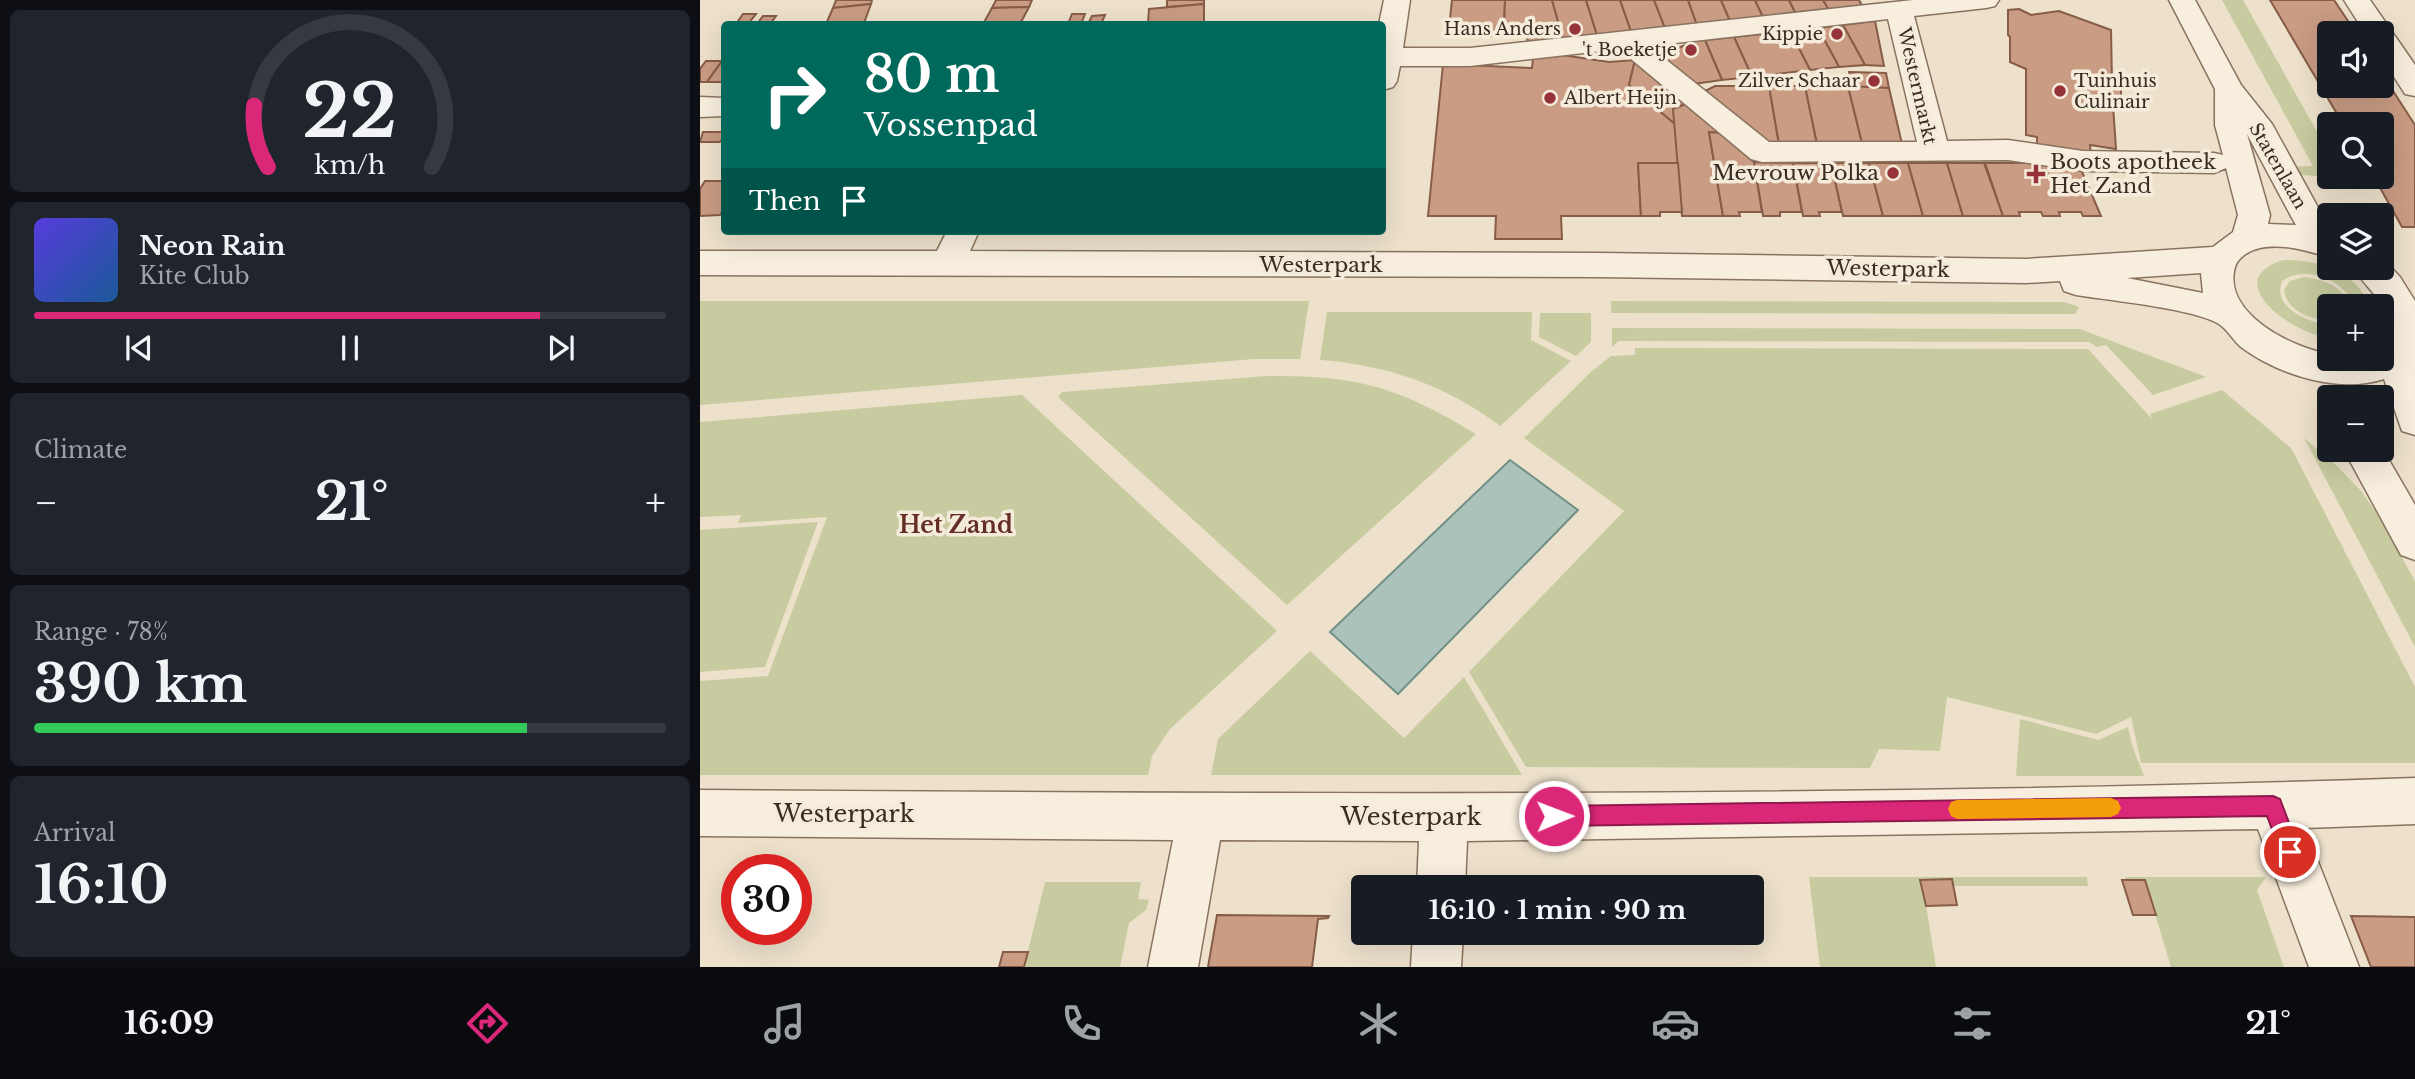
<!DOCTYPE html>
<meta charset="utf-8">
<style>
body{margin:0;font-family:"Libre Baskerville",serif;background:#20242c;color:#f1f3f6;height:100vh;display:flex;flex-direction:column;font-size:26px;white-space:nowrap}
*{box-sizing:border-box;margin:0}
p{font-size:23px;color:#9ea1a6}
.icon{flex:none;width:38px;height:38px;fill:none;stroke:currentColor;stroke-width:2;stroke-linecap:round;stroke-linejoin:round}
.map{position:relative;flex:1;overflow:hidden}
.sheet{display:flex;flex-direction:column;gap:10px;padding:10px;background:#0d0f14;width:700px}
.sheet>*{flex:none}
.banner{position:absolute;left:21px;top:21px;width:665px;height:214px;border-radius:7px;box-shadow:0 7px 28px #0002;background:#00695c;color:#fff;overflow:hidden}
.buttons{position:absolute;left:1617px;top:21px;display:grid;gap:14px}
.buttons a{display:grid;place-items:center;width:77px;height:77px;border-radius:7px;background:#171b24;box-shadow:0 7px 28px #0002;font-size:35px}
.speed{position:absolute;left:21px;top:854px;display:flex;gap:14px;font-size:35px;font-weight:700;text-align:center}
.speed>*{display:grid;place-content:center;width:91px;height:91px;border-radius:50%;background:#171b24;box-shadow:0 7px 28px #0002;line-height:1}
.speed .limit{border:10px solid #d22;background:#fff;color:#111}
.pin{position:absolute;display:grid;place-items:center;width:60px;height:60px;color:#fff;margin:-30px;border:4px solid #fff;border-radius:50%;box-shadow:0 2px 7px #0007}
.me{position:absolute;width:77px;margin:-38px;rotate:89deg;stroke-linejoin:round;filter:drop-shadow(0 0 5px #0008)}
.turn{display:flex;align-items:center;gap:24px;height:147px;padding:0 28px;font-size:32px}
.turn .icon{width:91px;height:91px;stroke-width:2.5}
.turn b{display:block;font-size:49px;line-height:60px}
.then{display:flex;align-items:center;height:66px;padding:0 28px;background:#0003;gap:14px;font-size:26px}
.big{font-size:52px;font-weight:800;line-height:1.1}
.sheet .widget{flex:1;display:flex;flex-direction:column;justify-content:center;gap:10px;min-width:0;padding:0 24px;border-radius:10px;background:#20242c}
.sheet .dial{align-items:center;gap:0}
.dial svg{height:182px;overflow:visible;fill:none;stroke:#363941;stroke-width:7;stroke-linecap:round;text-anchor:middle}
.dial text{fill:#f1f3f6;stroke:none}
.song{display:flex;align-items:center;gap:21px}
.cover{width:84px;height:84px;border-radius:10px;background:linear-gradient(135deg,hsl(250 70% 55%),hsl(210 70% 35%))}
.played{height:7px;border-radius:4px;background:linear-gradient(90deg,#db2777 80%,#363941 80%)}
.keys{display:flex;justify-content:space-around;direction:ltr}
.heat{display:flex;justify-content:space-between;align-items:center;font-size:38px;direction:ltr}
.charge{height:10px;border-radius:5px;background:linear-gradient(90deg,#34c759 78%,#363941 0)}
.trip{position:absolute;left:651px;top:875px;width:413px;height:70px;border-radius:7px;background:#171b24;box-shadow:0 7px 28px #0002;font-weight:800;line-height:70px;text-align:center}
.tab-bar{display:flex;height:112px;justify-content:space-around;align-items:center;background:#090b0e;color:#9ea1a6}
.tab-bar .icon{width:49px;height:49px}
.tab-bar .selected{color:#db2777}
.tab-bar b{font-size:32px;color:#f1f3f6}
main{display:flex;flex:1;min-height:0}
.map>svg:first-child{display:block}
.green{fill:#c8cb9f}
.water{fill:#abc2ba;stroke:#719087;stroke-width:2}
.building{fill:#c99c83;stroke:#875d47;stroke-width:2}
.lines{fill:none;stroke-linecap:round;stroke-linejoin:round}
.minor-casing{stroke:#897360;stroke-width:3}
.minor{fill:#f8eede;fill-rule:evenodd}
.route{fill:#db2777;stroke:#8e194d;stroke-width:2}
.slow{fill:#f59e0b}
.poi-dot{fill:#953339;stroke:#f4ebda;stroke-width:2.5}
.labels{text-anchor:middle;stroke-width:7;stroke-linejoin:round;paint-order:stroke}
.far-poi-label{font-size:18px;fill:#3a2c22;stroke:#f4ebda;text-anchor:end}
.far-street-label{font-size:18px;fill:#3a2c22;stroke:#f4ebda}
.poi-label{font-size:21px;fill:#3a2c22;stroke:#f4ebda;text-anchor:start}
.street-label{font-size:21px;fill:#3a2c22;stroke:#f4ebda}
.neighbourhood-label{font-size:23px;font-weight:bold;fill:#652e24;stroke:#f4ebda}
.near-street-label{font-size:24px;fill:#3a2c22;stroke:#f4ebda}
</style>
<main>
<section class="sheet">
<div class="widget dial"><svg viewBox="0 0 100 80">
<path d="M14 69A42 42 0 1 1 86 69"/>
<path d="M14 69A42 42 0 0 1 8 42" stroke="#db2777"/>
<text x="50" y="56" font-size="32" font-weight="700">22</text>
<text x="50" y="72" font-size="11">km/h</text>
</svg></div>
<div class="widget">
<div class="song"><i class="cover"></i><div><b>Neon Rain</b><p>Kite Club</p></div></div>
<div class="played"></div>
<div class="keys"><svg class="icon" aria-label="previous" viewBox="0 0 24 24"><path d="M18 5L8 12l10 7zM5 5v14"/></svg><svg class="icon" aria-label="pause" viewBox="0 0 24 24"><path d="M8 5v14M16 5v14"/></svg><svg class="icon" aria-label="next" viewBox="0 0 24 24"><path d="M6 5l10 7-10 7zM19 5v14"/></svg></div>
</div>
<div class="widget"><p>Climate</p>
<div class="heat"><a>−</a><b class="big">21°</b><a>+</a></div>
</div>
<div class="widget"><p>Range · 78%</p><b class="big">390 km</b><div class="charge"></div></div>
<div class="widget"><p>Arrival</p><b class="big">16:10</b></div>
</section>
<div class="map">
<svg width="1715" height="967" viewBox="0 0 1715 967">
<rect width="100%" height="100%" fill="#ede1cb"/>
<g class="green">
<path d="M1522,0h21l86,153v24l15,1 -54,-4 -4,-7 27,-1z"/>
<path d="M1583,260c34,-1 74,12 87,46h-16c-9,-26 -48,-42 -72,-25 -10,27 26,41 47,44v13c-36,-4 -111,-57 -46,-78z"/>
<path d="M1604,277c18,2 40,9 45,29h-20v15c-18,-2 -42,-9 -45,-31l6,-9z"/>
<path d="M0,301h609l-9,58h-46l-554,46z"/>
<path d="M911,301l453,1 15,5 -4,7 -464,-1z"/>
<path d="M627,312h205l-1,28 40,21 -71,65c-54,-41 -113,-61 -180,-66z"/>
<path d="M840,313h51v29l-15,14 -37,-19z"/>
<path d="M912,328l468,1 126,48 -53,18 -47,-50 -9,2 -8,-5 -471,-1 -6,6z"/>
<path d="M935,348l453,1 64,70 -2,-5 72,-24 69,58 9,17 115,222v76h-274l-10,-46 -35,17 -149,-37 -7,54 -61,-2 -9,19 -344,-1 -57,-95 155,-161 -100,-73 68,-67 19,-15 24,-1z"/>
<path d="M567,376c91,-1 131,11 209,58l-189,171 -229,-208 4,-5z"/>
<path d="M322,395l255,236 -107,98 -18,27 -4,19h-448v-94l68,-5 59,-159 -89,6 3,-8 -41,2v-95z"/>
<path d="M1604,438l31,26 26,27 18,25 36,65v66z"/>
<path d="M118,522l-53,145 -65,5v-142z"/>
<path d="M610,651l94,87 60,-61 58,98h-311l7,-36z"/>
<path d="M1320,719l78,21 30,-13 4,18 12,31h-128z"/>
<path d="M844,876h42l1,10 -52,1z"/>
<path d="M1109,877h278l1,9h-165l13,81h-116z"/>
<path d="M1425,877h141l-9,13 27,77h-113l-26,-87h-19z"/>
<path d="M345,882h96l-3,17 11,1 -3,10 -17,13 -9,44h-96z"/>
</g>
<path class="water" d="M810,460l68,50 -180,184 -68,-62z"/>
<g class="building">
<path d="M136,0h36l-1,4 -38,4z"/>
<path d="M296,0h36l-3,7 -37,1z"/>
<path d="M467,0h37v4l-37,3z"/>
<path d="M752,0h53l-1,36 -56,1z"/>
<path d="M805,0h47l11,39 -35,3 -3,-14h-21z"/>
<path d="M852,0h34l11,35 -34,4z"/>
<path d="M886,0h34l11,31 -34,4z"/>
<path d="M920,0h34l11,28 -34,3z"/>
<path d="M954,0h34l9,25 -32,3z"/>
<path d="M988,0h33l9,21 -33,4z"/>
<path d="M1021,0h34l8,17 -33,4z"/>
<path d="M1055,0h34l7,14 -33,3z"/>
<path d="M1089,0h34l6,10 -33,4z"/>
<path d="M1123,0h36l4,7 -34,3z"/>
<path d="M1570,0h64l22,33h-27v53h53v-12l33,51v102h-13l-28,-50h8v-53h-39z"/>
<path d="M171,4l-7,19 -38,1 7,-16z"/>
<path d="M504,4v20h-56l1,-15z"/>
<path d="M329,7l-9,17h-37l9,-16z"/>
<path d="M1319,9l12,6 28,-4 52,19 1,53h-7l16,6v11l-15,3 7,2 3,44 -26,-4 1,11 -54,-9v-10l-11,-2v-66l-16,-7v-25l-2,-2v-25z"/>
<path d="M43,14h13l-8,10h-12z"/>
<path d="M372,14h13l-4,10h-13z"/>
<path d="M405,15l-4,9h-13l4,-8z"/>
<path d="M63,16h13l-6,8h-13z"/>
<path d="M1175,21l9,45 -19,-1 -22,-40z"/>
<path d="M1143,25l22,40 -26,2 -21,-39z"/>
<path d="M1118,28l21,39 -29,3 -20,-39z"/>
<path d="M1090,31l20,39 -58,7 -18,-40z"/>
<path d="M1034,37l18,40 -30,3 -17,-40z"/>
<path d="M1005,40l17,40 -28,4 -34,-28 34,-15z"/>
<path d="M862,55l47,7 26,-2 -6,25 46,39 3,39h-40l3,53h-80l1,23h-67l1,-23h-68l15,-152 89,4 1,-10z"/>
<path d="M935,60l51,44 -13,5 2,15 -46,-39z"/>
<path d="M6,61h16l-15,21h-7v-13z"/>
<path d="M22,61h2v21h-17z"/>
<path d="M1149,72l37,1 3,15 -38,-1z"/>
<path d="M1015,86h54l10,58 -13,-1 -63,-51z"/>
<path d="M1069,86h36l12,58h-38z"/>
<path d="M1105,86h43l14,57 -45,1z"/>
<path d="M1148,86l41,2 13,56 -40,-1z"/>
<path d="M986,104l34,29 -11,-1 14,84h-41l-9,-107z"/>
<path d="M3,132h21v4l-4,6h-20z"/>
<path d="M1009,132l11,1 34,29 8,50h-23l1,4h-17z"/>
<path d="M1054,162l39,1 9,49h-22v4h-17z"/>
<path d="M938,163h40l4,49h-22v4h-19z"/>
<path d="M1093,163h38l11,49h-23l1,4h-17z"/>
<path d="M1131,163h38l14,53h-40z"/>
<path d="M1169,163h39l15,53h-40z"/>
<path d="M1208,163h39l16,53h-40z"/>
<path d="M1247,163h37l19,53h-40z"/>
<path d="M1285,163h79l16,4 21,49h-18l-2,-4h-22l1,4h-17l-2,-4h-22l1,4h-17z"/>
<path d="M5,181h19v28l-4,6 -20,1v-27z"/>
<path d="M1252,879l5,26 -31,1 -6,-26z"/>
<path d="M1422,880h23l11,35h-23z"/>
<path d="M517,915l112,1 -1,2 -10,1 -6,48h-104z"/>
<path d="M1651,916l64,1v50h-44z"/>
<path d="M303,952h25l-4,15h-25z"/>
</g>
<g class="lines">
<g class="minor-casing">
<g id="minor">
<path d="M684,0h26l-7,48h67l443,-48h86l-4,6 -9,2 -72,8 33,125 61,-1 75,11 131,2 9,2 -8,-30v-36l-46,-89h26l46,85 31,39 48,87 9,10v36c-22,-6 -46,-14 -69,-9 -10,2 -22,9 -25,19 -13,47 58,81 94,87v5h53c0,-11 5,-16 6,-27 2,-30 -21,-41 -34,-64h28l1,-9 17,18 15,24v134l-13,-4 -18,-52c-46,15 -105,-4 -143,-32 -8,-7 -14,-18 -22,-23 -23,-15 -112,-24 -143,-29l-12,-4 -4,-10 -34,2 -427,-6 -899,-2v-24h237l10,-20h32l-9,20 629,2 427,6 187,-12 20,-15 5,-17 -12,-47 -12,5 -131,-2 -75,-11 -246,2 -11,-3 -132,-110 -149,17h-70l-3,15 -4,6 -10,3 -1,-66h-3zM1188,19l29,123h-148l-120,-96zM1547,134l45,84 4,7 -28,-1 2,-9zM1501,273l2,20 -76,-15z"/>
<path d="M1644,0h26l45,65v31l-10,-2 -23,-36v-25h-17z"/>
<path d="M0,97l24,1v18l-24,1z"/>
<path d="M1682,448l33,57v55l-14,-5 -57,-105z"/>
<path d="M1715,778v46l-110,4 54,139h-50l-51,-138 -791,12 -2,46h-48l2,-46 -199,-1 -22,127h-50l25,-127 -473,-4v-46c572,4 1143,8 1715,-12z"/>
<path d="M713,933h50l-2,34h-50z"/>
</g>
</g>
<use href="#minor" class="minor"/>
</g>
<path class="route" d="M1573,796l7,3 20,53 -3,7 -7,3 -7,-3 -16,-43 -713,10 -7,-3 -3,-7 3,-7 7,-3z"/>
<path class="slow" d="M1411,798l7,3 3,7 -3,6 -7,3 -154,2 -6,-3 -3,-7 3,-7 6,-2z"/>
<g class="poi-dot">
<circle cx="875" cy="29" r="7"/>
<circle cx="1137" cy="34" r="7"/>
<circle cx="991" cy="50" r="7"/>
<circle cx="1174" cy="81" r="7"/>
<circle cx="1360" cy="91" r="7"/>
<circle cx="850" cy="98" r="7"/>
<circle cx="1193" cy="173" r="7"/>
<path d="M1332.5 163.5h7v7h7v7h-7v7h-7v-7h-7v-7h7z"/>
</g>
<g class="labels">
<g class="far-poi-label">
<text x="861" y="35">Hans Anders</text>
<text x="1123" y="40">Kippie</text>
<text x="977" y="56">'t Boeketje</text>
<text x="1160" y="87">Zilver Schaar</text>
<text x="1374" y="87" text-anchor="start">Tuinhuis<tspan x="1374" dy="21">Culinair</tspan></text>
<text x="864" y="104" text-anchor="start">Albert Heijn</text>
</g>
<g class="far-street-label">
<text transform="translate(1217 86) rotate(77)" y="6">Westermarkt</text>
<text transform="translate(1578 166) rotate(60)" y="6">Statenlaan</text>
</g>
<g class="poi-label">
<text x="1350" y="169">Boots apotheek<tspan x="1350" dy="24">Het Zand</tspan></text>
<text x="1179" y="180" text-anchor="end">Mevrouw Polka</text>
</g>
<g class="street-label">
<text x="621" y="272">Westerpark</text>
<text transform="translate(1188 269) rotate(1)" y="7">Westerpark</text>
</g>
<g class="neighbourhood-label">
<text x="256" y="533">Het Zand</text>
</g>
<g class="near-street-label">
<text x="144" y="822">Westerpark</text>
<text x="711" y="825">Westerpark</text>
</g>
</g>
</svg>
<div class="buttons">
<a><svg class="icon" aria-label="sound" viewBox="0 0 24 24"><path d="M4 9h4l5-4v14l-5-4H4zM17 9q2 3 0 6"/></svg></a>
<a><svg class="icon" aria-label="search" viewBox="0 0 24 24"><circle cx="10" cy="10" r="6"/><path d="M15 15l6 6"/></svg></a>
<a><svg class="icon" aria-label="layers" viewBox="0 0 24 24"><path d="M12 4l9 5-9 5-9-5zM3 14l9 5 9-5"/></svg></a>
<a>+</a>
<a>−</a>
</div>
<div class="speed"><div class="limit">30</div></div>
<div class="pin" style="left:1590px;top:852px;background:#d93025"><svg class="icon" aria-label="arrive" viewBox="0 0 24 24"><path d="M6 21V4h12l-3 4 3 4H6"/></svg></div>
<svg class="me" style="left:854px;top:816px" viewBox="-20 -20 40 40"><circle r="17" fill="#db2777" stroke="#fff" stroke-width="3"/><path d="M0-11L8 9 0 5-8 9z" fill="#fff"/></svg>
<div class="trip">16:10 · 1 min · 90 m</div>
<div class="banner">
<div class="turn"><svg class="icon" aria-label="right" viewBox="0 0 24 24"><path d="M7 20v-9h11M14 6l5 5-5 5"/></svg><div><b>80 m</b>Vossenpad</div></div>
<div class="then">Then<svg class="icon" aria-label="arrive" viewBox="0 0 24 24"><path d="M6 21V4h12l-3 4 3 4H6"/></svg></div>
</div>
</div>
</main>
<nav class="tab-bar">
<b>16:09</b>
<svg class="icon selected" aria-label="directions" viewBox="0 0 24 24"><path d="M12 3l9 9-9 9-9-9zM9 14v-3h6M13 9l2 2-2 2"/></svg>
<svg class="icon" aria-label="music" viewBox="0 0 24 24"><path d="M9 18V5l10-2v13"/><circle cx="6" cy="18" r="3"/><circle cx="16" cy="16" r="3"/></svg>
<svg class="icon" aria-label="phone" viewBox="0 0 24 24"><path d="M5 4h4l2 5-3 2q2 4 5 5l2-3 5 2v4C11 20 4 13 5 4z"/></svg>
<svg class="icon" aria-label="climate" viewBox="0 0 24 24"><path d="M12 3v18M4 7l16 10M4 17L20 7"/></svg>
<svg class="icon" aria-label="car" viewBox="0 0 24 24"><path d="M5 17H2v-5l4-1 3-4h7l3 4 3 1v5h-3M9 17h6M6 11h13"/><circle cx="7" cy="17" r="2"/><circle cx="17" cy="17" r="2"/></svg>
<svg class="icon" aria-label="filters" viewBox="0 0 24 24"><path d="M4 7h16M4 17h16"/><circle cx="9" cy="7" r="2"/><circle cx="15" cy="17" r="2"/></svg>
<b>21°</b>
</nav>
